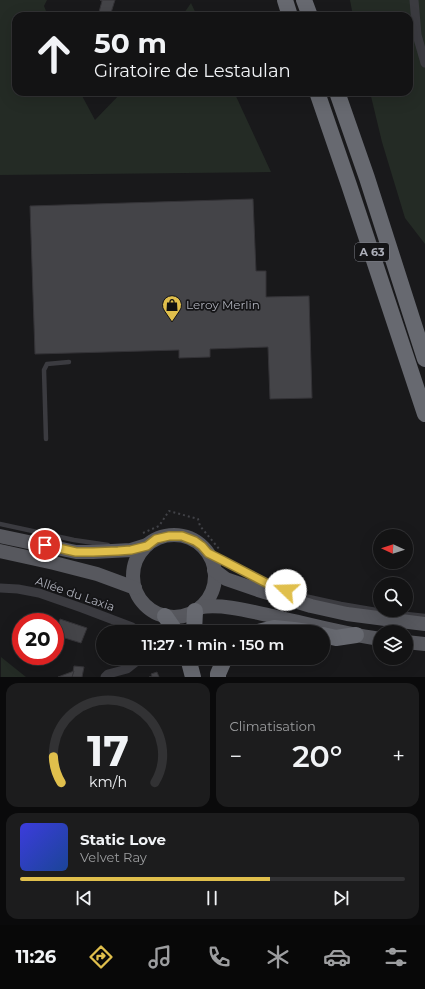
<!DOCTYPE html>
<html lang="fr">
<meta charset="utf-8">
<style>
body{margin:0;font-family:Montserrat,sans-serif;background:#1c1c1d;color:#f1f3f6;height:100vh;display:flex;flex-direction:column;font-size:15px;white-space:nowrap}
*{box-sizing:border-box;margin:0}
p{font-size:13px;color:#9d9ea0}
.icon{flex:none;width:22px;height:22px;fill:none;stroke:currentColor;stroke-width:2;stroke-linecap:round;stroke-linejoin:round}
.map{position:relative;height:677px;overflow:hidden}
.side{display:flex;flex-direction:column;gap:6px;padding:6px;background:#0a0a0b;flex:1}
.side>*{flex:none}
.top-card{position:absolute;left:12px;top:12px;width:401px;height:84px;border-radius:12px;box-shadow:0 4px 16px #0002,0 0 0 1px #323234;background:#131314;color:#f1f3f6;overflow:hidden}
.needle{width:26px;rotate:273deg}
.controls{position:absolute;left:373px;top:529px;display:grid;gap:8px}
.controls a{display:grid;place-items:center;width:40px;height:40px;border-radius:50%;background:#131314;box-shadow:0 4px 16px #0002,0 0 0 1px #323234;font-size:20px}
.speed{position:absolute;left:12px;top:613px;display:flex;gap:8px;font-size:20px;font-weight:700;text-align:center}
.speed>*{display:grid;place-content:center;width:52px;height:52px;border-radius:50%;background:#131314;box-shadow:0 4px 16px #0002,0 0 0 1px #323234;line-height:1}
.speed .limit{border:6px solid #d22;background:#fff;color:#111}
.pin{position:absolute;display:grid;place-items:center;width:34px;height:34px;color:#fff;margin:-17px;border:2px solid #fff;border-radius:50%;box-shadow:0 1px 4px #0007}
.me{position:absolute;width:44px;margin:-22px;rotate:291deg;stroke-linejoin:round;filter:drop-shadow(0 0 3px #0008)}
.turn{display:flex;align-items:center;gap:14px;height:84px;padding:0 16px;font-size:18px}
.turn .icon{width:52px;height:52px;stroke-width:2.5}
.turn b{display:block;font-size:28px;line-height:34px}
.big{font-size:30px;font-weight:600;line-height:1.1}
.side .card{flex:1;display:flex;flex-direction:column;justify-content:center;gap:6px;min-width:0;padding:0 14px;border-radius:12px;background:#1c1c1d}
.side .dial{align-items:center;gap:0}
.dial svg{height:104px;overflow:visible;fill:none;stroke:#323234;stroke-width:7;stroke-linecap:round;text-anchor:middle}
.dial text{fill:#f1f3f6;stroke:none}
.song{display:flex;align-items:center;gap:12px}
.cover{width:48px;height:48px;border-radius:6px;background:linear-gradient(135deg,hsl(240 70% 55%),hsl(220 70% 35%))}
.played{height:4px;border-radius:2px;background:linear-gradient(90deg,#e0bf4c 65%,#323234 65%)}
.keys{display:flex;justify-content:space-around;direction:ltr}
.heat{display:flex;justify-content:space-between;align-items:center;font-size:22px;direction:ltr}
.side .tiles{flex:1;display:grid;gap:6px;grid-template-columns:1fr 1fr}
.card:last-child{grid-column:span 2}
.trip{position:absolute;left:96px;top:625px;width:234px;height:40px;border-radius:20px;background:#131314;box-shadow:0 4px 16px #0002,0 0 0 1px #323234;font-weight:600;line-height:40px;text-align:center}
.menu{display:flex;height:64px;justify-content:space-around;align-items:center;background:#080808;color:#9d9ea0}
.menu .icon{width:28px;height:28px}
.menu .active{color:#e0bf4c}
.menu b{font-size:18px;color:#f1f3f6}
.map>svg:first-child{display:block}
.green{fill:#242b25}
.building{fill:#444448;stroke:#343337}
.lines{fill:none;stroke-linecap:round;stroke-linejoin:round}
.path{stroke:#414247;stroke-width:2;stroke-dasharray:2 3;stroke-linecap:butt}
.lane{stroke:#3b3b40;stroke-width:4.5}
.street{stroke:#3b3b40;stroke-width:9}
.primary{stroke:#57585e;stroke-width:14}
.highway{stroke:#676970;stroke-width:16}
.route-casing{stroke:#927c31;stroke-width:10}
.route{stroke:#e0bf4c;stroke-width:7}
.labels{text-anchor:middle;stroke-width:3.5;stroke-linejoin:round;paint-order:stroke}
.shield{fill:#141416;stroke:#7f8088;stroke-width:1}
.shield-label{font-size:11px;font-weight:bold;fill:#adafb9}
.poi-label{font-size:12px;fill:#adafb9;stroke:#141416;text-anchor:start}
.street-label{font-size:12px;fill:#adafb9;stroke:#141416}
</style>
<div class="map">
<svg width="425" height="677" viewBox="0 0 425 677">
<rect width="100%" height="100%" fill="#19191b"/>
<g class="green">
<path d="M0,0h47l-3,6 4,10h-32v76h64l15,28 27,-28h112l37,80 -271,3z"/>
<path d="M350,0h75v244l-20,-26 -23,-76 -12,-50h39v-76h-56z"/>
<path d="M191,3l6,13h-15z"/>
<path d="M1,657l25,20h-25z"/>
</g>
<g class="building">
<path d="M100,0h15l-5,16 -11,-4 3,-11z"/>
<path d="M253,199l3,72h10v26l43,-1 3,102 -42,1 -2,-52 -58,2v8l-31,1v-8l-144,4 -5,-148z"/>
<path d="M60,619l27,9 -6,15 -26,-8z"/>
<path d="M22,620l5,2h-6v9l-3,-1z"/>
<path d="M74,666l10,1 -2,10h-10z"/>
<path d="M74,671l-2,6h-14z"/>
<path d="M157,672l2,5h-10l3,-1 -1,-2z"/>
</g>
<g class="lines">
<path class="path" d="M143,533l16,-7 10,-15 29,8 2,7 20,24"/>
<g class="lane">
<path d="M46,439l-2,-69 3,-6 22,-2"/>
<path d="M0,524l74,16 34,5"/>
<path d="M208,553l64,33 28,9 41,9 47,8 37,4"/>
</g>
<g class="street">
<path d="M414,0l3,35 8,28"/>
<path d="M0,588l18,1 21,4 43,15 50,19 8,5"/>
<path d="M105,677l3,-3 19,-5 14,-11"/>
</g>
<g class="primary">
<circle cx="174" cy="576" r="41"/>
<path d="M0,536l76,16h17l38,-2 16,-5"/>
<path d="M0,551l54,12 43,11 38,14"/>
<path d="M214,570l12,9 32,11 53,16 36,8 54,7 24,3"/>
<path d="M201,607c26,-3 51,5 76,10 34,8 68,17 103,22"/>
<path d="M406,642l19,2"/>
</g>
<g class="highway">
<path d="M285,0l5,16"/>
<path d="M304,0l6,16"/>
<path d="M317,92l32,93 76,229"/>
<path d="M337,92l30,86 58,181"/>
<path d="M165,616l11,16"/>
<path d="M194,632l1,-21"/>
<path d="M258,632l16,-4 20,2 13,2"/>
<path d="M323,635l13,3 20,-3"/>
<path d="M188,658l5,19"/>
<path d="M218,677v-3l7,-16"/>
</g>
</g>
<g class="lines">
<g class="route-casing">
<path id="route" d="M45,545l31,7h17l25,-1 13,-1 16,-4 9,-7 13,-3h13l13,5 7,5 6,7 14,7 50,26 14,4"/>
</g>
<use href="#route" class="route"/>
</g>
<defs>
<g id="shop-pin" transform="scale(1)"><path d="M0 17L-7.5 6A9.5 9.5 0 1 1 7.5 6Z" fill="#e0bf4c" stroke="#141416"/><path d="M-5-2.5h2.3a2.7 3.5 0 0 1 5.4 0H5L5.5 6h-11ZM-1.5-2.5h3a1.5 2.3 0 0 0-3 0Z" fill="#111"/></g>
</defs>
<g fill-rule="evenodd">
<use href="#shop-pin" x="172" y="305"/>
</g>
<g class="labels">
<rect class="shield" x="355" y="243" width="34" height="18" rx="3"/>
<g class="shield-label">
<text x="372" y="256">A 63</text>
</g>
<g class="poi-label">
<text x="186" y="309">Leroy Merlin</text>
</g>
<g class="street-label">
<text transform="translate(75 594) rotate(19)" y="4">Allée du Laxia</text>
</g>
</g>
</svg>
<div class="controls">
<a><svg class="needle" viewBox="-14 -14 28 28"><path d="M0-13l5 13h-10z" fill="#e53935"/><path d="M0 13l5-13h-10z" fill="#9d9ea0"/></svg></a>
<a><svg class="icon" aria-label="search" viewBox="0 0 24 24"><circle cx="10" cy="10" r="6"/><path d="M15 15l6 6"/></svg></a>
<a><svg class="icon" aria-label="layers" viewBox="0 0 24 24"><path d="M12 4l9 5-9 5-9-5zM3 14l9 5 9-5"/></svg></a>
</div>
<div class="speed"><div class="limit">20</div></div>
<div class="pin" style="left:45px;top:545px;background:#d93025"><svg class="icon" aria-label="arrive" viewBox="0 0 24 24"><path d="M6 21V4h12l-3 4 3 4H6"/></svg></div>
<svg class="me" style="left:286px;top:590px" viewBox="-20 -20 40 40"><circle r="19" fill="#fff"/><path d="M0-13L10 11 0 6-10 11z" fill="#e0bf4c"/></svg>
<div class="trip">11:27 · 1 min · 150 m</div>
<div class="top-card">
<div class="turn"><svg class="icon" aria-label="ahead" viewBox="0 0 24 24"><path d="M12 20V5M6 11l6-6 6 6"/></svg><div><b>50 m</b>Giratoire de Lestaulan</div></div>
</div>
</div>
<section class="side">
<div class="tiles">
<div class="card dial"><svg viewBox="0 0 100 80">
<path d="M14 69A42 42 0 1 1 86 69"/>
<path d="M14 69A42 42 0 0 1 8 49" stroke="#e0bf4c"/>
<text x="50" y="56" font-size="32" font-weight="700">17</text>
<text x="50" y="72" font-size="11">km/h</text>
</svg></div>
<div class="card"><p>Climatisation</p>
<div class="heat"><a>−</a><b class="big">20°</b><a>+</a></div>
</div>
<div class="card">
<div class="song"><i class="cover"></i><div><b>Static Love</b><p>Velvet Ray</p></div></div>
<div class="played"></div>
<div class="keys"><svg class="icon" aria-label="previous" viewBox="0 0 24 24"><path d="M18 5L8 12l10 7zM5 5v14"/></svg><svg class="icon" aria-label="pause" viewBox="0 0 24 24"><path d="M8 5v14M16 5v14"/></svg><svg class="icon" aria-label="next" viewBox="0 0 24 24"><path d="M6 5l10 7-10 7zM19 5v14"/></svg></div>
</div>
</div>
</section>
<nav class="menu">
<b>11:26</b>
<svg class="icon active" aria-label="directions" viewBox="0 0 24 24"><path d="M12 3l9 9-9 9-9-9zM9 14v-3h6M13 9l2 2-2 2"/></svg>
<svg class="icon" aria-label="music" viewBox="0 0 24 24"><path d="M9 18V5l10-2v13"/><circle cx="6" cy="18" r="3"/><circle cx="16" cy="16" r="3"/></svg>
<svg class="icon" aria-label="phone" viewBox="0 0 24 24"><path d="M5 4h4l2 5-3 2q2 4 5 5l2-3 5 2v4C11 20 4 13 5 4z"/></svg>
<svg class="icon" aria-label="climate" viewBox="0 0 24 24"><path d="M12 3v18M4 7l16 10M4 17L20 7"/></svg>
<svg class="icon" aria-label="car" viewBox="0 0 24 24"><path d="M5 17H2v-5l4-1 3-4h7l3 4 3 1v5h-3M9 17h6M6 11h13"/><circle cx="7" cy="17" r="2"/><circle cx="17" cy="17" r="2"/></svg>
<svg class="icon" aria-label="filters" viewBox="0 0 24 24"><path d="M4 7h16M4 17h16"/><circle cx="9" cy="7" r="2"/><circle cx="15" cy="17" r="2"/></svg>
</nav>
